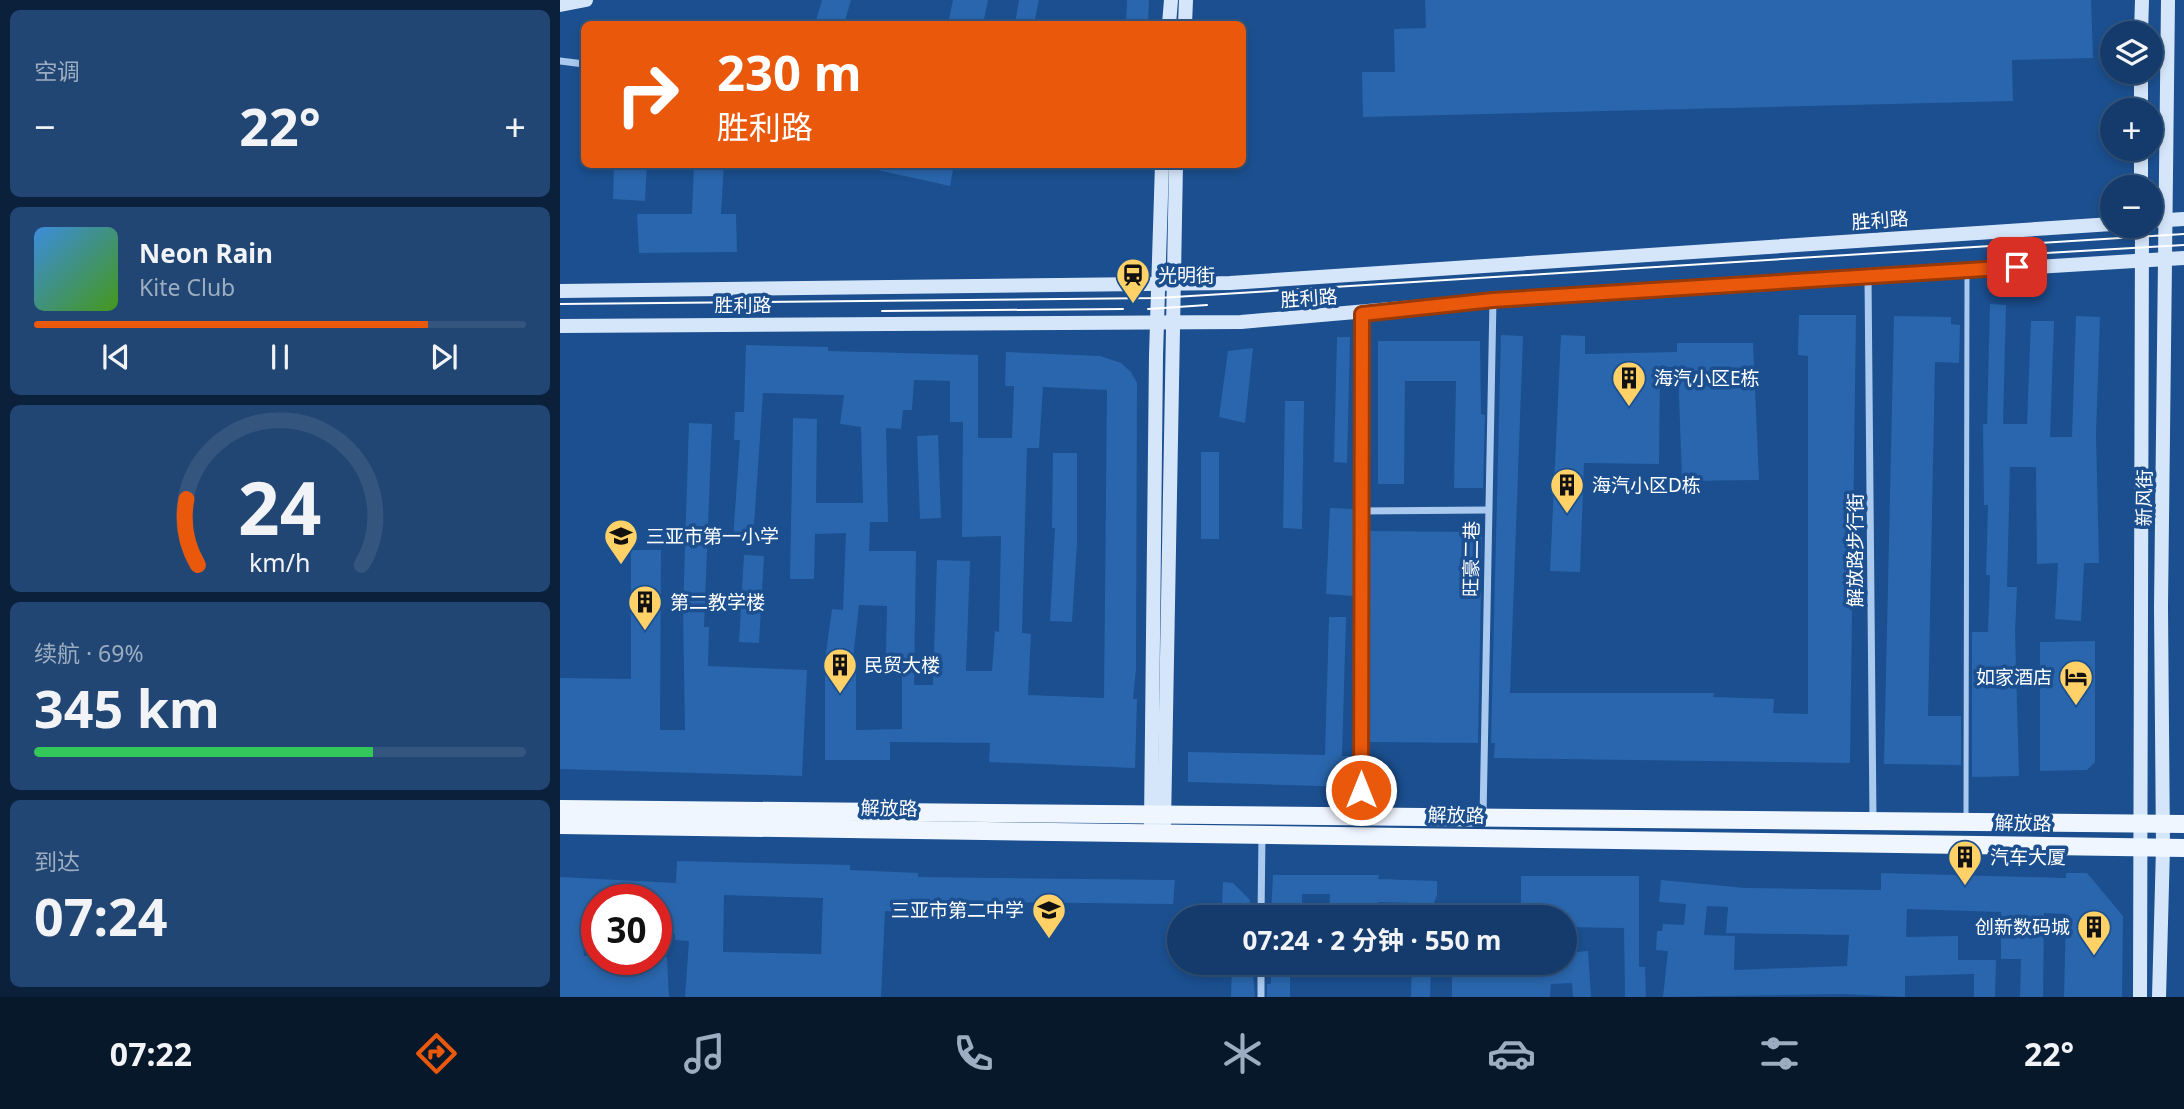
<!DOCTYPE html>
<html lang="zh">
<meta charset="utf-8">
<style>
body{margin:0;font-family:"Noto Sans","Noto Sans SC",sans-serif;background:#214673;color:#f1f3f6;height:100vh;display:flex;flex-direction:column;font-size:26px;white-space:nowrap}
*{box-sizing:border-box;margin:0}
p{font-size:23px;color:#9dadc1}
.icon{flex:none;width:38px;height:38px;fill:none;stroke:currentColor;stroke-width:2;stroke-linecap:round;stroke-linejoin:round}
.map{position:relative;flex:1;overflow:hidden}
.sheet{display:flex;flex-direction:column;gap:10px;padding:10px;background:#0b203b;width:560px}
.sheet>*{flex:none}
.hud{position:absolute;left:21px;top:21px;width:665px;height:147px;border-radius:10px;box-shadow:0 4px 10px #0003,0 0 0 2px #33557e;background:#ea580c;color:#fff;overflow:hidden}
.controls{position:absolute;left:1540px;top:21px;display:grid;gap:14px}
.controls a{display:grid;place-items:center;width:63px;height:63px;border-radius:50%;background:#143b6b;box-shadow:0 4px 10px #0003,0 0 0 2px #33557e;font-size:35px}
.speed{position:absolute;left:21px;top:884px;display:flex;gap:14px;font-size:35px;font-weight:700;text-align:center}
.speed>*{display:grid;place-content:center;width:91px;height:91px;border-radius:50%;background:#143b6b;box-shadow:0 4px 10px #0003,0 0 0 2px #33557e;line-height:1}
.speed .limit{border:10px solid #d22;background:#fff;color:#111}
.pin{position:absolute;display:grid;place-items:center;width:60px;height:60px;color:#fff;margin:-30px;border-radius:14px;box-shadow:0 4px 10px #0006}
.me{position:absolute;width:77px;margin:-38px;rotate:0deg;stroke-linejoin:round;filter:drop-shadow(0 0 5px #0008)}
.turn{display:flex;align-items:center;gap:24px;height:147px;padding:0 21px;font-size:32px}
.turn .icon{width:91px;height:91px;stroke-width:2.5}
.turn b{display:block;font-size:49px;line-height:60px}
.big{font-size:52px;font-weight:700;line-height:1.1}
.sheet .card{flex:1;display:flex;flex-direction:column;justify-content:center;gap:10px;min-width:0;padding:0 24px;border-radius:10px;background:#214673}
.sheet .dial{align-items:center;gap:0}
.dial svg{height:182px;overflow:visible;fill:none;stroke:#33557e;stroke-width:7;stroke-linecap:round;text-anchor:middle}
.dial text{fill:#f1f3f6;stroke:none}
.song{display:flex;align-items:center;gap:21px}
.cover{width:84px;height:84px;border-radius:10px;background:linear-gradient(135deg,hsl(210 70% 55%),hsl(100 70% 35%))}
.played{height:7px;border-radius:4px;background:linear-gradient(90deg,#ea580c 80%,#33557e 80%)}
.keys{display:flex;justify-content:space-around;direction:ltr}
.heat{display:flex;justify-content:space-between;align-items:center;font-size:38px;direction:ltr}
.charge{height:10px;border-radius:5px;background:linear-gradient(90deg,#34c759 69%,#33557e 0)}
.trip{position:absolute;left:607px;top:905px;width:410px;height:70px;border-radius:35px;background:#143b6b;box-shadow:0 4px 10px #0003,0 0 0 2px #33557e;font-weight:700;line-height:70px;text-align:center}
.tab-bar{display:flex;height:112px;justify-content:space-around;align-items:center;background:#08182b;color:#9dadc1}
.tab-bar .icon{width:49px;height:49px}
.tab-bar .on{color:#ea580c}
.tab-bar b{font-size:32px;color:#f1f3f6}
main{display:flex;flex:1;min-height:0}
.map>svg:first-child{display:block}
.building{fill:#2a66ad;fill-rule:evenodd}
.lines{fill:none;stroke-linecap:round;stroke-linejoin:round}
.lane{stroke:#a9c9ee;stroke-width:5}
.street{stroke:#a9c9ee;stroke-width:7}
.secondary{stroke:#d6e6fa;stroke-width:14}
.primary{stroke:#f0f6ff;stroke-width:18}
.tram{stroke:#fff;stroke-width:2}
.route-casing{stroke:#983908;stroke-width:18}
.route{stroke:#ea580c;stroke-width:12}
.labels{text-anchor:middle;stroke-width:7;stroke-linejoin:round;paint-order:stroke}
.street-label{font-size:19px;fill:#fff;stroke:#1b4f8f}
.poi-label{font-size:19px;fill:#fff;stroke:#1b4f8f;text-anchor:start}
</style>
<main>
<section class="sheet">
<div class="card"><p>空调</p>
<div class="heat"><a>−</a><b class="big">22°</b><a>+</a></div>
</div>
<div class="card">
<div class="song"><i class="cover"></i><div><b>Neon Rain</b><p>Kite Club</p></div></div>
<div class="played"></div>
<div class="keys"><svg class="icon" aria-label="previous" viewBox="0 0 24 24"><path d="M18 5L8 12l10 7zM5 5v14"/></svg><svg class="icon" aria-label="pause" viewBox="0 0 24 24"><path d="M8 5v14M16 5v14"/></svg><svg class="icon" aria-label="next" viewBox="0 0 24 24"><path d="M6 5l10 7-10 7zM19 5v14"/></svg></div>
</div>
<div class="card dial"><svg viewBox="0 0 100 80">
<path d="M14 69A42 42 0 1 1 86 69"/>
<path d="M14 69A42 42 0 0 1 9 40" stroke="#ea580c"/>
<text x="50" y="56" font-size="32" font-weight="700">24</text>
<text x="50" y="72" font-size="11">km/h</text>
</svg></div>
<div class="card"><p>续航 · 69%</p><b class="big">345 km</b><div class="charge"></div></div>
<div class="card"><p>到达</p><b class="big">07:24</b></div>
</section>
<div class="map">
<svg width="1624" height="997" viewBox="0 0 1624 997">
<rect width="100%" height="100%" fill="#1b4f8f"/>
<g class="building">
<path d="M262,0h29l-7,24h-29z"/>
<path d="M393,0h35l-5,24h-35z"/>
<path d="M459,0h20l-5,24h-19z"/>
<path d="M567,0h22l-1,24h-22z"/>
<path d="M865,0h666l2,58 -81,2 1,41 -650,16 -1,-45h33l-1,-43 32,-1z"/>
<path d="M54,164h33l-2,37 -32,-2z"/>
<path d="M134,164h30l-3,50h15l1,38 -98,1 -2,-39h55z"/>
<path d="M314,164h80l-4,22 -77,-17z"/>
<path d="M1430,304l16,1 -3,119h24l4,-103h23l-4,116h22l4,-121 24,1 -4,117 3,129h-15l-3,58 -26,-2 3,-56 -21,1 -1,-97h-26l-3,120h10l-2,45 4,144 -47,1v-145h16l2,-57h-4l2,-70h-4l-1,-81h4z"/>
<path d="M1239,315h57l-6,448 -356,-5 1,-15h-4l10,-408 22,1 -13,357h204l-1,4 61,2 -1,14 35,1v-358l-10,-1z"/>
<path d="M1334,316l57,1v7l9,1 -1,38 -24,-1 -7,354h33v49l-77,-1z"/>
<path d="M1001,335l24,1v18l92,-2v-9h76l6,137 -77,1 -4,-114h-18l-1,97 -75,-1 -4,109 -30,-1z"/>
<path d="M777,337h13l-3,126 -13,-1z"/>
<path d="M818,341h102l1,73 4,1 -2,73h-29l2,-107h-51l-1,103h-26z"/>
<path d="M186,345l82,2v4l150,4v83h34l2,-52h-9l1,-34 94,4 21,7 10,9 6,11 -1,286 -3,30h4l-2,69 -146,-6 1,-19 -100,-1v18h-65v-100l7,-51 11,1 3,-77 -31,1 -1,45h-24l3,-161 24,1 -1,84h47l-2,-76 -21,-3 4,-29 -81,-2 -10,147 -20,-1 7,-99h-6l1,-28h9zM354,380l36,1v41h13l-1,115 39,-1 -2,96 -4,-1 -3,40h-26l4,-110 -33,-1 -4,125h-19l2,-134h-47l1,-29h18l-2,-94 15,1 2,-19h9zM483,387l64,3 -3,308 -76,-3 3,-61 -9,-1 5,-185h12zM299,605l28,1 -1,47h16v76l-46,1v-71h-3z"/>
<path d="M693,348l-8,75 -26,-6 9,-66z"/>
<path d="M725,401h19l-2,128 -19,-1z"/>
<path d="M129,423l23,1 -8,203h5l-1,39 99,4 -5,106 -242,-7v-91l71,1v-129h30l-1,180h25l-2,-120z"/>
<path d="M378,435l3,83 -21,1 -3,-83z"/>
<rect x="641" y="452" width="18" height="87"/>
<path d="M493,453h24v90l-5,79 -22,-1 5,-93h-3z"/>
<path d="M770,508l23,1 2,87 -29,-2z"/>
<path d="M808,531l114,1 -4,211 -111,-1z"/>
<path d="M184,555l20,1 -5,87 -20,-1z"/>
<path d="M769,617h17l-4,139h11l-1,31 -164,-5v-30l137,3z"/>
<path d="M1535,641v121l-8,8 -47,1v-129z"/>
<path d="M117,861l173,4v5l68,3v4l257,3 -2,24 -265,-3v12l-23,-2 -4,86h-196l4,-56 -14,-1v-6l-19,-1v-33h-59v36l-15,-1 2,21h13v3l70,-2 2,40h-109v-120l116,6zM164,895l99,3 -2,56 -98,-2z"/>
<path d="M1321,873l185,5v-5h21l36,43 -1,81h-58l2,-83 -22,-1 -1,84h-23l1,-38h-20v-47l-94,-3 -1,28 52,-1v24h38l-1,37h-21v-23l-69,2v21l-60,-3 -182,3 5,-46 -12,-1 1,-19h5l1,-7 21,1 2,-21 -27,-2 2,-22 85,8 135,2zM1147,906l21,1 -2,26 123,2 -2,31 -113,4 1,-34 -31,-1z"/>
<path d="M713,875h106l-1,4 59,2v14l-3,8h-4l-1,14h-18l2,-14 -35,-1v3h-29v12h-20l1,-23h-28v23h-31z"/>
<path d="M961,876h118v91h6l1,30h-21l-1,-69 -60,-1v-10h-112v-14l69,1z"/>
<path d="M663,882l10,1 17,17 1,17h-23l-6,-10z"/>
<path d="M1028,951l3,46h-18l-1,-14 -21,1 -1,13h-98v-35h115l-1,-9z"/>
<path d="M672,962h20l3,35h-24z"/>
<path d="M711,962h43l1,11h-25v24h-23v-13h4z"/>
<rect x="769" y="962" width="19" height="14"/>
<path d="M852,964l19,1 -1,32h-19z"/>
</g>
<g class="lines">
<path class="lane" d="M1406,821l1,-547"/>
<g class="street">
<path d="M0,61l24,3"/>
<path d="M585,164l17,4"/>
<path d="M1308,277l5,544"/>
<path d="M800,511l127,-1"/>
<path d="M801,814l1,-500"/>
<path d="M923,817l10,-517"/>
<path d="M701,917l1,-83"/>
<path d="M701,997v-35"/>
</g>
<g class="secondary">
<path d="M0,5l26,-5"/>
<path d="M609,24l2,-24"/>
<path d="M625,24l1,-24"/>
<path d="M1581,33l1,-33"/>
<path d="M1581,110v-38"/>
<path d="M1581,149v38"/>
<path d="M1591,221l33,-2"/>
<path d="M0,291l670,-8 882,-59"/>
<path d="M0,326l681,-4 252,-22 691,-42"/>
<path d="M591,824l5,-469 6,-191"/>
<path d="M604,824l12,-660"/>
<path d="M1580,997l2,-771"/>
<path d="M1599,997l4,-149 -2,-241 7,-607"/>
</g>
<g class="primary">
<path d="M0,809l1624,15"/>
<path d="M0,825l1624,23"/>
</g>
<g class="tram">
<path d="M1486,253l138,-8"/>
<path d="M0,304l598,-6 1026,-64"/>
<path d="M588,309l59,-4"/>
<path d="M322,311l241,-2"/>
</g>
</g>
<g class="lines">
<g class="route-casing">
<path id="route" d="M801,790l1,-476 131,-14 524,-33"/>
</g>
<use href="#route" class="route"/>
</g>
<defs>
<g id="station-pin" transform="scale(1.75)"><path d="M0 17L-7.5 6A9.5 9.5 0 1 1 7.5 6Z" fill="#ffd166" stroke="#1b4f8f"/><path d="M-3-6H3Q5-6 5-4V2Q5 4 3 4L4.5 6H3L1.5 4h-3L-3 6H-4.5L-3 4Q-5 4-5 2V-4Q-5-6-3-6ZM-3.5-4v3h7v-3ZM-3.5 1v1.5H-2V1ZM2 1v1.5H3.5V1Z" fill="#111"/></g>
<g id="building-pin" transform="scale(1.75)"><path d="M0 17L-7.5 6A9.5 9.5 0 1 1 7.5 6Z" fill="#ffd166" stroke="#1b4f8f"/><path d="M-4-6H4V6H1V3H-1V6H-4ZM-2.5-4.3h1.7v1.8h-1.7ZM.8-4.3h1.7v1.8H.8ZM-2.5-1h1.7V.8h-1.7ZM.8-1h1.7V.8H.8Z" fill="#111"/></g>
<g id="school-pin" transform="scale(1.75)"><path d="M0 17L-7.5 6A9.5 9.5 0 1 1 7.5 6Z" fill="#ffd166" stroke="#1b4f8f"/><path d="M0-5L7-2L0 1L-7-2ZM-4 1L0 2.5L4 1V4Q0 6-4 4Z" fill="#111"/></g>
<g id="hotel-pin" transform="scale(1.75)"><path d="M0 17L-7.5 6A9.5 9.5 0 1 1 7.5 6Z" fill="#ffd166" stroke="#1b4f8f"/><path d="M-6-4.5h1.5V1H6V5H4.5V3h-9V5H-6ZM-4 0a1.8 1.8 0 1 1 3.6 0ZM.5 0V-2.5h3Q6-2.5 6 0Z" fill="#111"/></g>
</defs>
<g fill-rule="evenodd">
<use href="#station-pin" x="573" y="275"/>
<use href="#building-pin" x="1069" y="378"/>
<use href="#building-pin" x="1007" y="485"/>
<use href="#school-pin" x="61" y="536"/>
<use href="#building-pin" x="85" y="602"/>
<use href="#building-pin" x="280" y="665"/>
<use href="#hotel-pin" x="1516" y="677"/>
<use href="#building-pin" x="1405" y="857"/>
<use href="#school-pin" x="489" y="910"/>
<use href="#building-pin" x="1534" y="927"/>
</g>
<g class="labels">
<g class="street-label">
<text transform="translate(1320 220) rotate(-4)" y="7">胜利路</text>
<text transform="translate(749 298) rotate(-4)" y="7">胜利路</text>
<text x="183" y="312">胜利路</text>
<text transform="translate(1584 498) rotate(-89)" y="7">新风街</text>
<text transform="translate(1295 550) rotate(-90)" y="7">解放路步行街</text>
<text transform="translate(911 559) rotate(-89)" y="7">旺豪二巷</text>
<text transform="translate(329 808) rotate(1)" y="7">解放路</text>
<text transform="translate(896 815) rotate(1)" y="7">解放路</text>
<text transform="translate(1463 823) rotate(1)" y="7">解放路</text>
</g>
<g class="poi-label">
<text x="598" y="282">光明街</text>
<text x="1094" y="385">海汽小区E栋</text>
<text x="1032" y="492">海汽小区D栋</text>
<text x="86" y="543">三亚市第一小学</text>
<text x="110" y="609">第二教学楼</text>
<text x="304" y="672">民贸大楼</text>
<text x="1492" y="684" text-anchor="end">如家酒店</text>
<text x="1430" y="864">汽车大厦</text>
<text x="464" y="917" text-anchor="end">三亚市第二中学</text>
<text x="1510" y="934" text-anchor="end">创新数码城</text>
</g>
</g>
</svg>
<div class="controls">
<a><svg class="icon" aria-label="layers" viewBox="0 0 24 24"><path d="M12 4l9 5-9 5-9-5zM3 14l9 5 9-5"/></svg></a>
<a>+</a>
<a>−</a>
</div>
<div class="speed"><div class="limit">30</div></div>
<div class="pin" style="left:1457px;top:267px;background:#d93025"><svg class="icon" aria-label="arrive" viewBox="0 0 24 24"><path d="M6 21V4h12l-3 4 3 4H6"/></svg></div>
<svg class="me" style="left:801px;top:790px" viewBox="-20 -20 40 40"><circle r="17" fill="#ea580c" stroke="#fff" stroke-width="3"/><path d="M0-11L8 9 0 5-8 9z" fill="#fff"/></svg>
<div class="trip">07:24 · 2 分钟 · 550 m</div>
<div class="hud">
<div class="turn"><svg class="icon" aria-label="right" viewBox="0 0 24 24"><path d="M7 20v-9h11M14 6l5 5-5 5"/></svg><div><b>230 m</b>胜利路</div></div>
</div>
</div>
</main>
<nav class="tab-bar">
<b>07:22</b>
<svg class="icon on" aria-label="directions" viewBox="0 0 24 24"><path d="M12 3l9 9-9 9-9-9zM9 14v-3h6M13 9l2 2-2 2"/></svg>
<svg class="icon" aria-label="music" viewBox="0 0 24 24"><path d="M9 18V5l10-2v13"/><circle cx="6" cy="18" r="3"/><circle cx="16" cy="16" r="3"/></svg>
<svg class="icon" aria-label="phone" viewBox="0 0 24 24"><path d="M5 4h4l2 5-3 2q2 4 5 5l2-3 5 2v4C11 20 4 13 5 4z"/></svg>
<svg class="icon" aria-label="climate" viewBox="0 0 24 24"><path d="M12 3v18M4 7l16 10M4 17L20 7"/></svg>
<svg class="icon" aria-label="car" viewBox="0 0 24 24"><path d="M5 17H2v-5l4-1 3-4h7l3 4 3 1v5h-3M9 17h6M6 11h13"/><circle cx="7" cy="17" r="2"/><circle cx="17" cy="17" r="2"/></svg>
<svg class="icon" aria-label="filters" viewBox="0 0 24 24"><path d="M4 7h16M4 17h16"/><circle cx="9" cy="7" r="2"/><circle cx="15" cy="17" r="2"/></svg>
<b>22°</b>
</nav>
